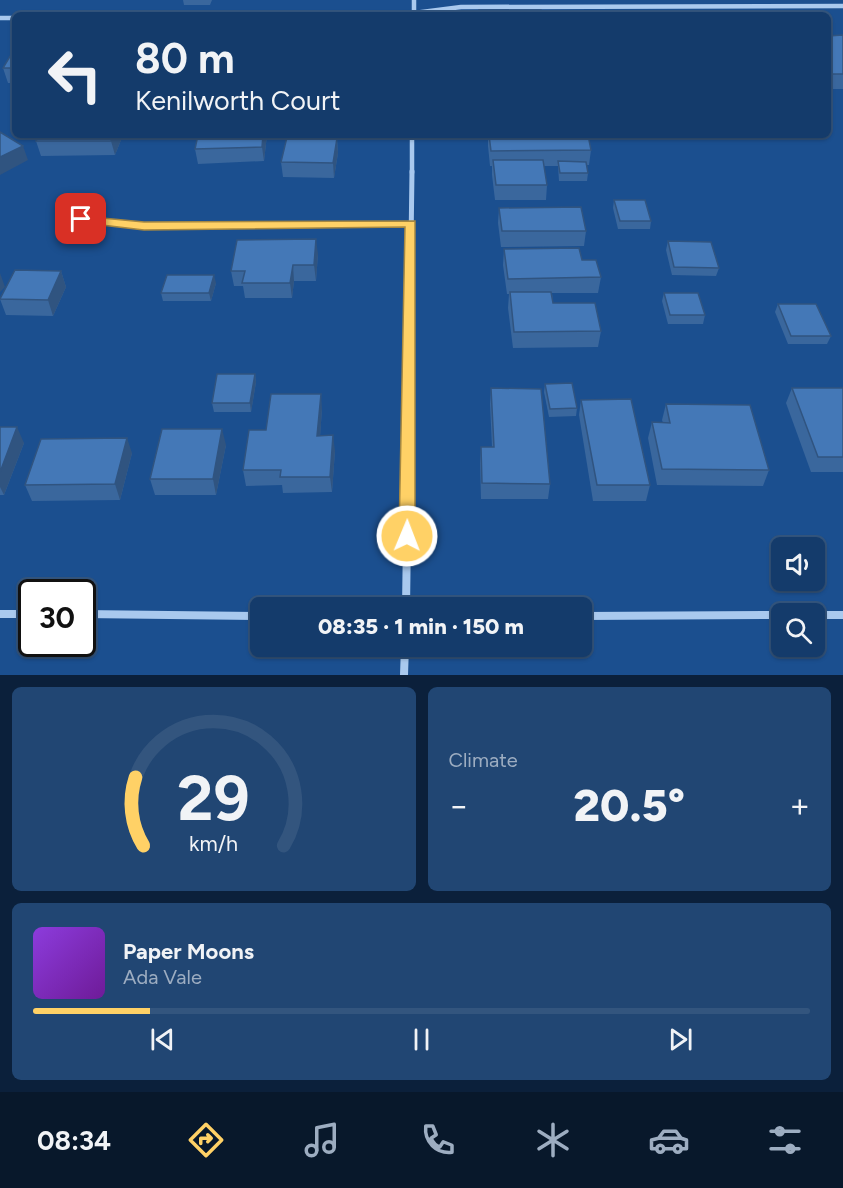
<!DOCTYPE html>
<meta charset="utf-8">
<style>
body{margin:0;font-family:Figtree,sans-serif;background:#214673;color:#f1f3f6;height:100vh;display:flex;flex-direction:column;font-size:22px;white-space:nowrap}
*{box-sizing:border-box;margin:0}
p{font-size:20px;color:#9dadc1}
.icon{flex:none;width:33px;height:33px;fill:none;stroke:currentColor;stroke-width:2;stroke-linecap:round;stroke-linejoin:round}
.map{position:relative;height:675px;overflow:hidden}
.panel{display:flex;flex-direction:column;gap:12px;padding:12px;background:#0b203b;flex:1}
.panel>*{flex:none}
.banner{position:absolute;left:12px;top:12px;width:819px;height:126px;border-radius:9px;box-shadow:0 2px 4px #0004,0 0 0 2px #33557e;background:#143b6b;color:#f1f3f6;overflow:hidden}
.tools{position:absolute;left:771px;top:537px;display:grid;gap:12px}
.tools a{display:grid;place-items:center;width:54px;height:54px;border-radius:9px;background:#143b6b;box-shadow:0 2px 4px #0004,0 0 0 2px #33557e;font-size:30px}
.speed{position:absolute;left:18px;top:579px;display:flex;gap:12px;font-size:30px;font-weight:700;text-align:center}
.speed>*{display:grid;place-content:center;width:78px;height:78px;border-radius:50%;background:#143b6b;box-shadow:0 2px 4px #0004,0 0 0 2px #33557e;line-height:1}
.speed .limit{border:3px solid #111;border-radius:9px;background:#fff;color:#111}
.pin{position:absolute;display:grid;place-items:center;width:51px;height:51px;color:#fff;margin:-26px;border-radius:12px;box-shadow:0 3px 9px #0006}
.me{position:absolute;width:66px;margin:-33px;rotate:1deg;stroke-linejoin:round;filter:drop-shadow(0 0 4px #0008)}
.turn{display:flex;align-items:center;gap:21px;height:126px;padding:0 24px;font-size:27px}
.turn .icon{width:78px;height:78px;stroke-width:2.5}
.turn b{display:block;font-size:42px;line-height:51px}
.big{font-size:45px;font-weight:800;line-height:1.1}
.panel .widget{flex:1;display:flex;flex-direction:column;justify-content:center;gap:9px;min-width:0;padding:0 21px;border-radius:9px;background:#214673}
.panel .dial{align-items:center;gap:0}
.dial svg{height:156px;overflow:visible;fill:none;stroke:#33557e;stroke-width:7;stroke-linecap:round;text-anchor:middle}
.dial text{fill:#f1f3f6;stroke:none}
.song{display:flex;align-items:center;gap:18px}
.cover{width:72px;height:72px;border-radius:9px;background:linear-gradient(135deg,hsl(270 70% 55%),hsl(280 70% 35%))}
.played{height:6px;border-radius:3px;background:linear-gradient(90deg,#ffd166 15%,#33557e 15%)}
.keys{display:flex;justify-content:space-around;direction:ltr}
.heat{display:flex;justify-content:space-between;align-items:center;font-size:33px;direction:ltr}
.panel .tiles{flex:1;display:grid;gap:12px;grid-template-columns:1fr 1fr}
.widget:last-child{grid-column:span 2}
.trip{position:absolute;left:250px;top:597px;width:342px;height:60px;border-radius:9px;background:#143b6b;box-shadow:0 2px 4px #0004,0 0 0 2px #33557e;font-weight:800;line-height:60px;text-align:center}
.menu{display:flex;height:96px;justify-content:space-around;align-items:center;background:#08182b;color:#9dadc1}
.menu .icon{width:42px;height:42px}
.menu .current{color:#ffd166}
.menu b{font-size:27px;color:#f1f3f6}
.map>svg:first-child{display:block}
.lines{fill:none;stroke-linecap:round;stroke-linejoin:round}
.street-far2{stroke:#a9c9ee;stroke-width:4.5}
.street-far1{stroke:#a9c9ee;stroke-width:5}
.street{stroke:#a9c9ee;stroke-width:8}
.wall{fill:#3a679d}
.shaded-wall{fill:#305480}
.building{fill:#4478b7;stroke:#305480;stroke-width:1.5}
.route{fill:#ffd166;stroke:#a68842;stroke-width:1.5}
</style>
<div class="map">
<svg width="843" height="675" viewBox="0 0 843 675">
<rect width="100%" height="100%" fill="#1b4f8f"/>
<g class="lines">
<g class="street-far2">
<path d="M414,0v14"/>
<path d="M346,15l68,-2 47,-6 382,-1"/>
<path d="M0,18h15"/>
<path d="M412,173v-38"/>
</g>
<g class="street-far1">
<path d="M60,217l84,9 267,-2"/>
<path d="M409,393l3,-222"/>
</g>
<g class="street">
<path d="M406,608l3,-216"/>
<path d="M0,614h32"/>
<path d="M82,614l179,2"/>
<path d="M814,615h29"/>
<path d="M582,616l200,-1"/>
<path d="M404,675l1,-29"/>
</g>
</g>
<g class="wall">
<path d="M183,0h29l-2,5h-26z"/>
<path d="M843,35v54h-15v-53z"/>
<path d="M15,48v35h-7l-5,-15z"/>
<path d="M123,135l-8,20 -74,1 -5,-15z"/>
<path d="M198,135h69l-3,26 -66,3 -3,-15z"/>
<path d="M488,135h100l3,15 -2,15h-2l1,8 -1,8h-28l-1,-15h-14l3,19 -1,15h-51l-3,-25v-9h-2l-2,-20z"/>
<path d="M337,139l1,14 -4,25 -51,-1 -2,-15z"/>
<path d="M614,200l37,21 -1,8h-32l-5,-21z"/>
<path d="M499,208l87,23 -2,15 -83,1 -3,-24z"/>
<path d="M668,241l51,27 -3,8 -44,-1 -6,-25z"/>
<path d="M504,249l78,11 19,17 -3,16h-46l1,10 48,28 -3,16 -85,1 -5,-40 1,-14h-2l-4,-29z"/>
<path d="M318,254l-2,27h-22l-2,17h-47l-2,-12h-9l-3,-15z"/>
<path d="M61,271l5,16 -13,29 -47,-1 -6,-16z"/>
<path d="M216,283l-5,18h-48l-2,-8z"/>
<path d="M664,293l41,22 -2,9h-35l-6,-23z"/>
<path d="M778,304l53,32 -4,8h-39l-13,-32z"/>
<path d="M255,374l1,8 -5,30h-37l-2,-9z"/>
<path d="M545,384l32,24 -1,8 -27,1 -5,-25z"/>
<path d="M491,388l59,96 -2,15h-67l-1,-36 1,-16h11l-2,-43z"/>
<path d="M792,388h51v84h-32l-25,-69z"/>
<path d="M581,400l69,85 -4,16h-53l-14,-86z"/>
<path d="M666,404l103,66 -6,16 -106,-1 -9,-47 4,-16 11,1 -1,-3z"/>
<path d="M322,409l-2,27 15,15 -3,41 -49,1 -1,-8 -36,1 -3,-16 23,-40z"/>
<path d="M0,427l24,16 -20,52h-4z"/>
<path d="M226,445l-10,50h-61l-5,-16z"/>
<path d="M132,453l-12,47 -88,1 -7,-16z"/>
</g>
<g class="shaded-wall">
<path d="M113,135h10l-8,20 -4,-14z"/>
<path d="M263,135h4l-3,26 -2,-14z"/>
<path d="M334,135h6l-3,4 1,14 -4,25 -1,-15 -5,-20z"/>
<path d="M23,146l5,14 -28,15v-18z"/>
<path d="M316,239l2,15 -2,27 -2,-16z"/>
<path d="M293,265l1,16 -2,17 -2,-15z"/>
<path d="M61,271l5,16 -13,29 -5,-16z"/>
<path d="M0,273l5,14 -5,5z"/>
<path d="M214,275l2,8 -5,18 -2,-8z"/>
<path d="M255,374l1,8 -5,30 -1,-9z"/>
<path d="M321,394l1,15 -3,42 -2,-15z"/>
<path d="M17,427l7,16 -20,52 -4,-8v-15z"/>
<path d="M222,429l4,16 -10,50 -3,-16z"/>
<path d="M333,435l2,16 -3,41 -2,-15z"/>
<path d="M127,438l5,15 -12,47 -5,-16z"/>
</g>
<g class="building">
<path d="M479,10h62l2,5h-64z"/>
<path d="M843,35v39h-15v-38z"/>
<path d="M15,48v20h-12z"/>
<path d="M0,132l23,14 -23,11z"/>
<path d="M39,135h74l-2,6h-75z"/>
<path d="M198,135h65l-1,12 -67,2z"/>
<path d="M301,135h33l-2,3 -33,-1z"/>
<path d="M489,135h99l3,15 -100,1z"/>
<path d="M287,137l50,1 -4,25 -52,-1z"/>
<path d="M493,160h50l4,25h-51z"/>
<path d="M558,161l28,1 2,11h-28z"/>
<path d="M614,200h31l6,21h-31z"/>
<path d="M581,207l5,24h-84l-3,-23z"/>
<path d="M316,239l-2,26h-21l-3,18h-48l3,-12h-14l6,-31z"/>
<path d="M668,241l43,1 8,26 -45,-1z"/>
<path d="M579,248l3,12h14l5,17 -93,2 -4,-30z"/>
<path d="M15,270l46,1 -13,29 -48,-1z"/>
<path d="M167,275h47l-5,18h-48z"/>
<path d="M510,292h41l2,11h42l6,28 -87,1z"/>
<path d="M664,293h34l7,22h-35z"/>
<path d="M778,304h38l15,32h-40z"/>
<path d="M217,374h38l-5,29h-38z"/>
<path d="M572,383l5,25 -27,1 -5,-25z"/>
<path d="M491,388l50,1 9,95 -68,-1 -1,-36h13z"/>
<path d="M792,388h51v69h-25z"/>
<path d="M271,394h50l-4,42 16,-1 -3,42h-50l1,-7h-38l6,-40h17z"/>
<path d="M631,399l19,86h-53l-16,-85z"/>
<path d="M666,404l84,1 19,65 -107,-1 -10,-47 18,1z"/>
<path d="M0,427h17l-17,45z"/>
<path d="M162,429h60l-9,50h-63z"/>
<path d="M127,438l-12,46 -90,1 16,-46z"/>
</g>
<path class="route" d="M81,216l63,6 271,-1v315l-2,4 -6,2 -6,-2 -2,-4 6,-309 -261,3 -68,-8v-5z"/>
</svg>
<div class="tools">
<a><svg class="icon" aria-label="sound" viewBox="0 0 24 24"><path d="M4 9h4l5-4v14l-5-4H4zM17 9q2 3 0 6"/></svg></a>
<a><svg class="icon" aria-label="search" viewBox="0 0 24 24"><circle cx="10" cy="10" r="6"/><path d="M15 15l6 6"/></svg></a>
</div>
<div class="speed"><div class="limit">30</div></div>
<div class="pin" style="left:81px;top:219px;background:#d93025"><svg class="icon" aria-label="arrive" viewBox="0 0 24 24"><path d="M6 21V4h12l-3 4 3 4H6"/></svg></div>
<svg class="me" style="left:407px;top:536px" viewBox="-20 -20 40 40"><circle r="17" fill="#ffd166" stroke="#fff" stroke-width="3"/><path d="M0-11L8 9 0 5-8 9z" fill="#fff"/></svg>
<div class="trip">08:35 · 1 min · 150 m</div>
<div class="banner">
<div class="turn"><svg class="icon" aria-label="left" viewBox="0 0 24 24"><path d="M17 20v-9H6M10 6l-5 5 5 5"/></svg><div><b>80 m</b>Kenilworth Court</div></div>
</div>
</div>
<section class="panel">
<div class="tiles">
<div class="widget dial"><svg viewBox="0 0 100 80">
<path d="M14 69A42 42 0 1 1 86 69"/>
<path d="M14 69A42 42 0 0 1 10 34" stroke="#ffd166"/>
<text x="50" y="56" font-size="32" font-weight="700">29</text>
<text x="50" y="72" font-size="11">km/h</text>
</svg></div>
<div class="widget"><p>Climate</p>
<div class="heat"><a>−</a><b class="big">20.5°</b><a>+</a></div>
</div>
<div class="widget">
<div class="song"><i class="cover"></i><div><b>Paper Moons</b><p>Ada Vale</p></div></div>
<div class="played"></div>
<div class="keys"><svg class="icon" aria-label="previous" viewBox="0 0 24 24"><path d="M18 5L8 12l10 7zM5 5v14"/></svg><svg class="icon" aria-label="pause" viewBox="0 0 24 24"><path d="M8 5v14M16 5v14"/></svg><svg class="icon" aria-label="next" viewBox="0 0 24 24"><path d="M6 5l10 7-10 7zM19 5v14"/></svg></div>
</div>
</div>
</section>
<nav class="menu">
<b>08:34</b>
<svg class="icon current" aria-label="directions" viewBox="0 0 24 24"><path d="M12 3l9 9-9 9-9-9zM9 14v-3h6M13 9l2 2-2 2"/></svg>
<svg class="icon" aria-label="music" viewBox="0 0 24 24"><path d="M9 18V5l10-2v13"/><circle cx="6" cy="18" r="3"/><circle cx="16" cy="16" r="3"/></svg>
<svg class="icon" aria-label="phone" viewBox="0 0 24 24"><path d="M5 4h4l2 5-3 2q2 4 5 5l2-3 5 2v4C11 20 4 13 5 4z"/></svg>
<svg class="icon" aria-label="climate" viewBox="0 0 24 24"><path d="M12 3v18M4 7l16 10M4 17L20 7"/></svg>
<svg class="icon" aria-label="car" viewBox="0 0 24 24"><path d="M5 17H2v-5l4-1 3-4h7l3 4 3 1v5h-3M9 17h6M6 11h13"/><circle cx="7" cy="17" r="2"/><circle cx="17" cy="17" r="2"/></svg>
<svg class="icon" aria-label="filters" viewBox="0 0 24 24"><path d="M4 7h16M4 17h16"/><circle cx="9" cy="7" r="2"/><circle cx="15" cy="17" r="2"/></svg>
</nav>
